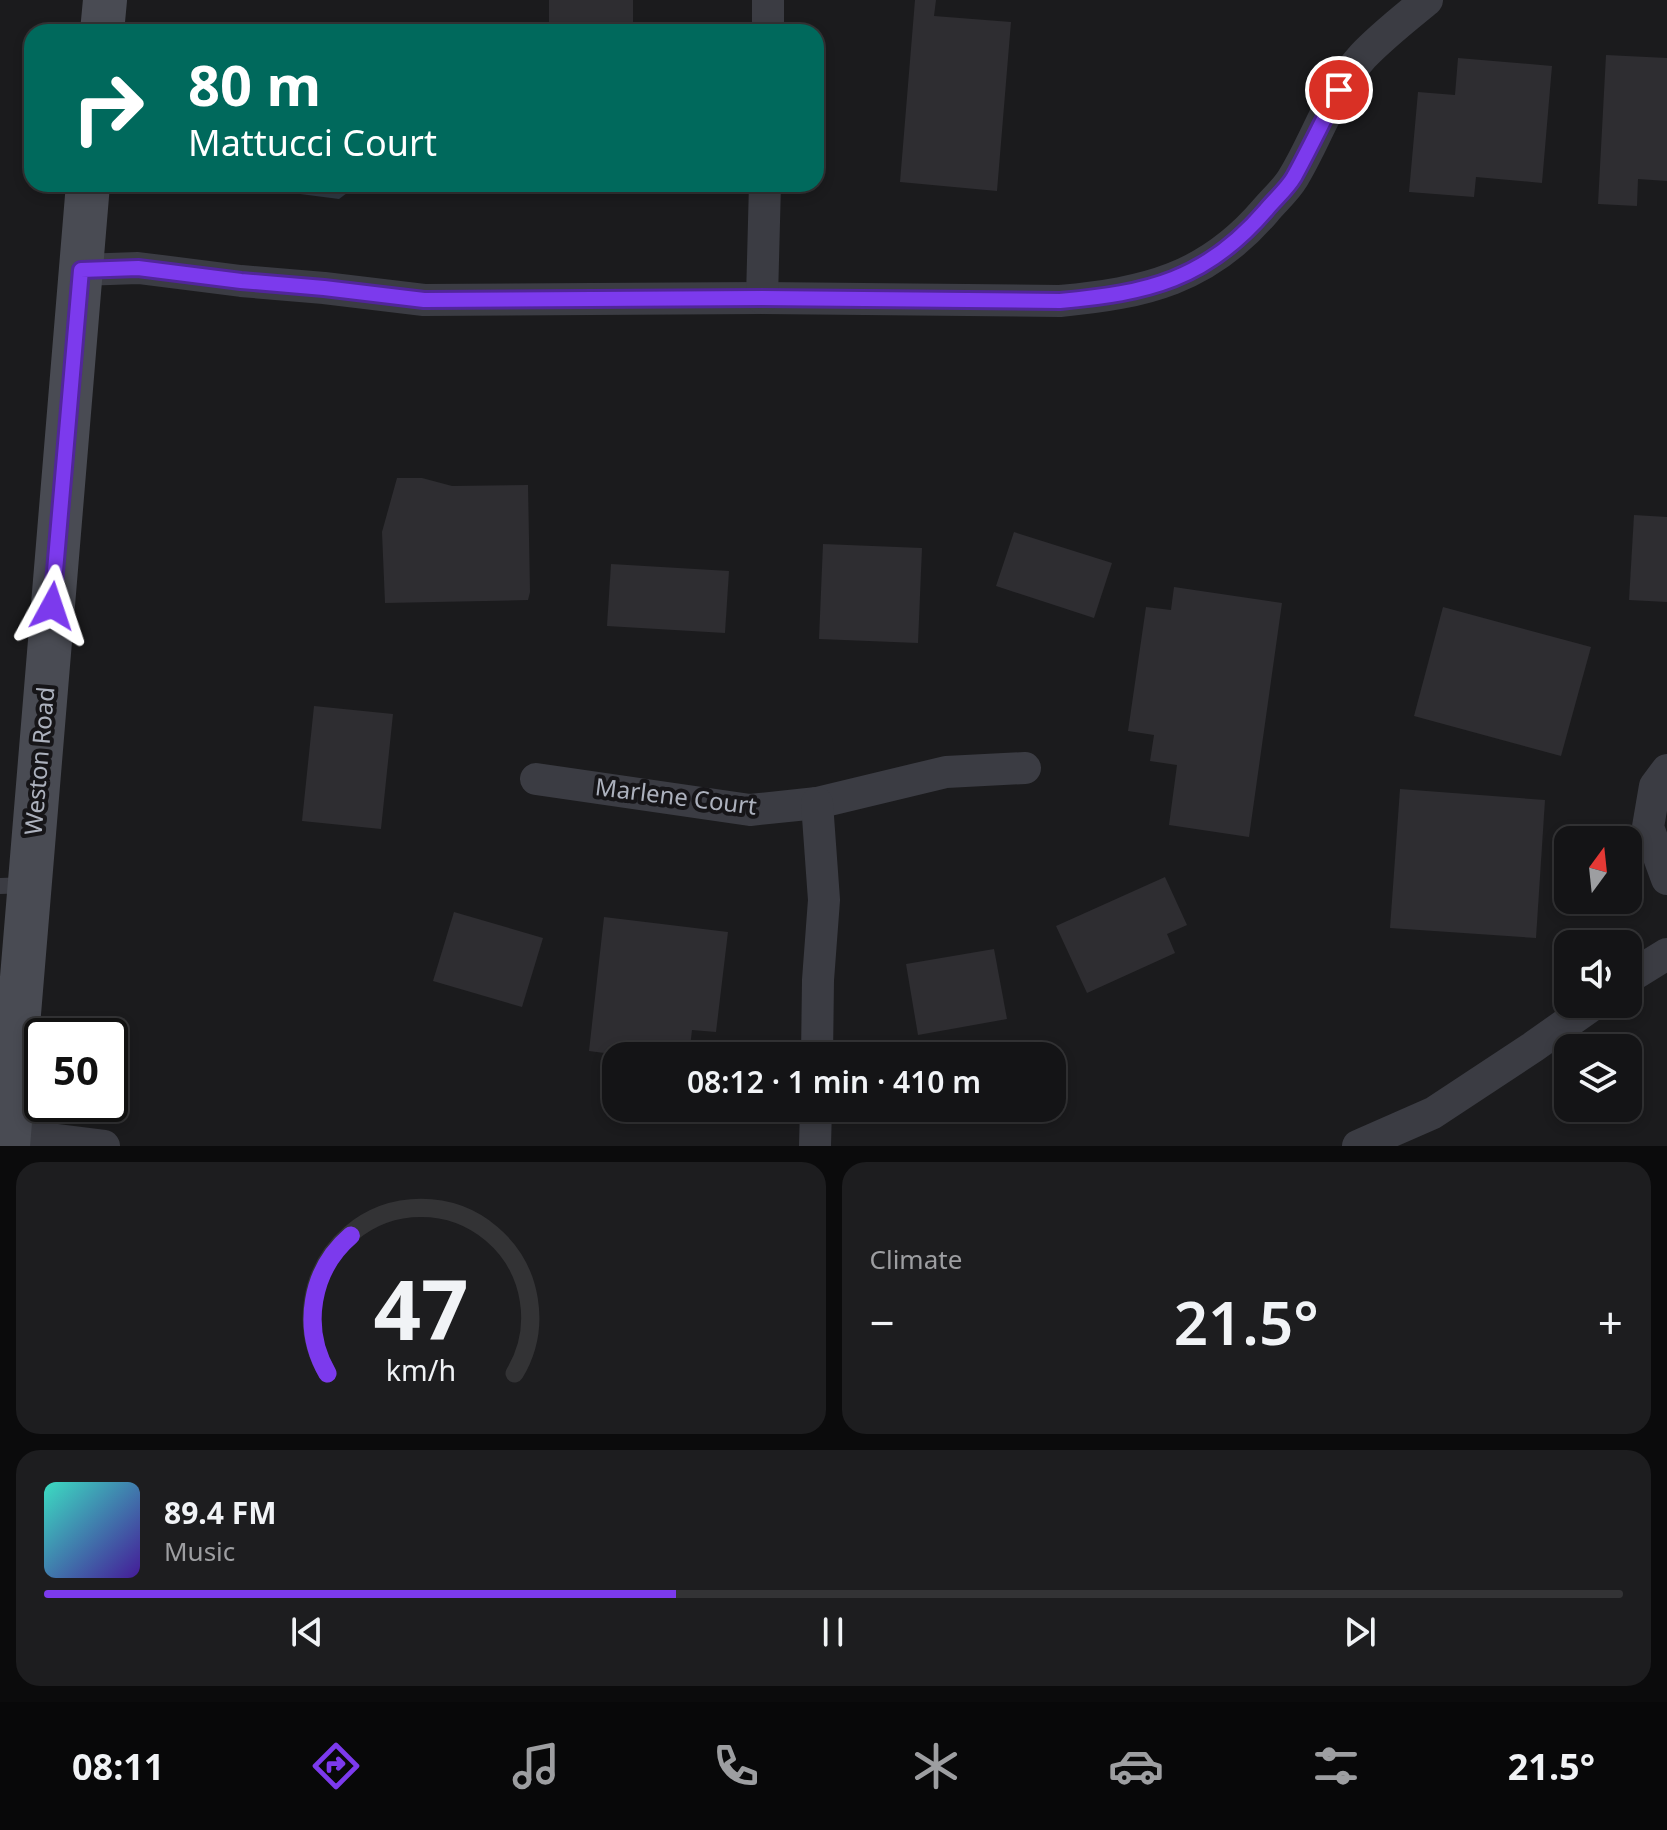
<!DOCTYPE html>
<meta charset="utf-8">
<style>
body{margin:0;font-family:"Noto Sans",sans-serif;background:#1d1d1f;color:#f1f3f6;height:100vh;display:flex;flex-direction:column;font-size:30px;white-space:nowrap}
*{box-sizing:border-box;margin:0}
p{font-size:26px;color:#9d9ea1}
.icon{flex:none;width:44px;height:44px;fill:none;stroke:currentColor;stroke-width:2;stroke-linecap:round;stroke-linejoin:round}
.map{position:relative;height:1146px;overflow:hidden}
.drawer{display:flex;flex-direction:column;gap:16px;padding:16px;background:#0b0b0c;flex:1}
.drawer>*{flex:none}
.banner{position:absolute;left:24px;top:24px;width:800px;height:168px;border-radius:24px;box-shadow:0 4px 12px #0003,0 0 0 2px #333335;background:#00695c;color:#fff;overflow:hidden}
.needle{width:52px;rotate:15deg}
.buttons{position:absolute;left:1554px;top:826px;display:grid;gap:16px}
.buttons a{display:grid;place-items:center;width:88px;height:88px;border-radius:16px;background:#141416;box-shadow:0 4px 12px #0003,0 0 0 2px #333335;font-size:40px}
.speed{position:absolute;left:24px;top:1018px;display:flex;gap:16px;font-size:40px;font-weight:700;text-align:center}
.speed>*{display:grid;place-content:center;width:104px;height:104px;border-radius:50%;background:#141416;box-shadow:0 4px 12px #0003,0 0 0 2px #333335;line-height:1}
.speed .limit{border:4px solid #111;border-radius:12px;background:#fff;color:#111}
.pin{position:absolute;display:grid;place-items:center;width:68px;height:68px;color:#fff;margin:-34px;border:4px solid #fff;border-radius:50%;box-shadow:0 2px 8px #0007}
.me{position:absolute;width:88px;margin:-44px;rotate:5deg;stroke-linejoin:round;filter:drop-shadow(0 0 6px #0008)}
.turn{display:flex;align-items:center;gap:28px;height:168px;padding:0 32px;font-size:36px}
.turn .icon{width:104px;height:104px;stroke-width:2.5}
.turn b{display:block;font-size:56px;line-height:68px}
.big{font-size:60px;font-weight:600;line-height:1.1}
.drawer .card{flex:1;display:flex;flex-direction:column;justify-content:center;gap:12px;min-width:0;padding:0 28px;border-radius:24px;background:#1d1d1f}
.drawer .dial{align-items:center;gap:0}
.dial svg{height:208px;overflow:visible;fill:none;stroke:#333335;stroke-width:7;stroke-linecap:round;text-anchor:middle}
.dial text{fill:#f1f3f6;stroke:none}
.song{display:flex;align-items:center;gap:24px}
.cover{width:96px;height:96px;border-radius:12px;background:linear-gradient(135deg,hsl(170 70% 55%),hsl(260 70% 35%))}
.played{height:8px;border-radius:4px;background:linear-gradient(90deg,#7c3aed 40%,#333335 40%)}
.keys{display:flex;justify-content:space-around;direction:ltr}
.heat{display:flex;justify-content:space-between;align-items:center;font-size:44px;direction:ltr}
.drawer .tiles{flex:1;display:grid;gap:16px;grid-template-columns:1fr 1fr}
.card:last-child{grid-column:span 2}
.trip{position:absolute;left:602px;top:1042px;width:464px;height:80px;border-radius:24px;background:#141416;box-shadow:0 4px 12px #0003,0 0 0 2px #333335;font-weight:600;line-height:80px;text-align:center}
.tab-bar{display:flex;height:128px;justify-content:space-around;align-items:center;background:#080809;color:#9d9ea1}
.tab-bar .icon{width:56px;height:56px}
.tab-bar .selected{color:#7c3aed}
.tab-bar b{font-size:36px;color:#f1f3f6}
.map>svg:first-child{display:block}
.water{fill:#2f3943}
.building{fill:#2e2d31}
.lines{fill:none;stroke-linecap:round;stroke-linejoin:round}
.lane{stroke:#3b3c43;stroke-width:16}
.street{stroke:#3b3c43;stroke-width:32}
.secondary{stroke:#494b53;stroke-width:44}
.route-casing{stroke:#51269a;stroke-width:20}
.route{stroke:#7c3aed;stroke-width:14}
.labels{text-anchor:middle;stroke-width:8;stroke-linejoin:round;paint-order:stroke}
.street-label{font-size:24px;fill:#acb1bd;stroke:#161518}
</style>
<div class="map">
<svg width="1667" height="1146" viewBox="0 0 1667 1146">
<rect width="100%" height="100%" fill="#1b1b1d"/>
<path class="water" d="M264,184h95l-20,15 -62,-8z"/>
<g class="building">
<rect x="549" y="0" width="84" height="32"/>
<path d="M915,0h21l-2,16 77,6 -14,169 -97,-9z"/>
<path d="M1606,55l61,3v123l-29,-2 -1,27 -39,-2z"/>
<path d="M1458,58l94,8 -10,117 -66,-6 -2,20 -65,-5 9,-100 37,3z"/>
<path d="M397,478h25l30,8 76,-1 2,107 -2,8 -143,3 -3,-71z"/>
<path d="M1634,515l33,2v85l-38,-2z"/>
<path d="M1014,532l98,31 -18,55 -98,-32z"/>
<path d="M823,544l99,4 -4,95 -99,-4z"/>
<path d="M611,564l118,7 -4,62 -118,-7z"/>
<path d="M1174,587l108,16 -33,234 -80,-12 8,-60 -27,-4 4,-26 -26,-4 18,-124 25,3z"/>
<path d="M1443,607l148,40 -30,109 -147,-40z"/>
<path d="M314,706l79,8 -12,115 -79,-8z"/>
<path d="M1400,789l145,11 -9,138 -146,-10z"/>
<path d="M1165,877l22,48 -20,9 8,19 -88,40 -31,-67z"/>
<path d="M454,912l89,26 -21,69 -89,-26z"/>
<path d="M604,917l124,15 -12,100 -24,-2 -3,26h-62l-38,-5z"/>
<path d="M994,949l13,70 -89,16 -12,-71z"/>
</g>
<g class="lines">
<path class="lane" d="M0,886l28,-1"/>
<g class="street">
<path d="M768,32v-32"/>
<path d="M81,270l57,-2 103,13 83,7 100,12 338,-2 298,3c85,-8 147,-22 205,-90 9,-11 21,-21 28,-33 24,-39 38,-87 70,-122 19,-20 42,-38 64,-56"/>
<path d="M762,298l3,-114"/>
<path d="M1667,770l-12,16 -7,41 19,52"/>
<path d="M536,779l214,31 67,-7 129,-31 79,-4"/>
<path d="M817,803l7,97 -6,80 -1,76"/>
<path d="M1628,978l39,-24"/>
<path d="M8,1134l96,12"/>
<path d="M815,1146l1,-38"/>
<path d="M1358,1146l75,-33 100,-66 61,-43"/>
</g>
<g class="secondary">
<path d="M102,32l3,-32"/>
<path d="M8,1146l80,-962"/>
</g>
</g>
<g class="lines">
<g class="route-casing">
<path id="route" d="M52,606l29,-336 57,-2 103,13 83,7 100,12 338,-2 298,3c88,-8 146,-21 206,-91 9,-11 21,-21 28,-33 16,-29 30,-59 45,-87"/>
</g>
<use href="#route" class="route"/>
</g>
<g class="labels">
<g class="street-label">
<text transform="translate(40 761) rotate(-85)" y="8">Weston Road</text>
<text transform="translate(676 797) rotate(7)" y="8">Marlene Court</text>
</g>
</g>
</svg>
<div class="buttons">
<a><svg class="needle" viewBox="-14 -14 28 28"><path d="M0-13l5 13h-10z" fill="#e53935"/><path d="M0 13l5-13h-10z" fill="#9d9ea1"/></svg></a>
<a><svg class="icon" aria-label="sound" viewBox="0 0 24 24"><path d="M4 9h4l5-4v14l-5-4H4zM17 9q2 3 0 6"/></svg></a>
<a><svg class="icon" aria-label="layers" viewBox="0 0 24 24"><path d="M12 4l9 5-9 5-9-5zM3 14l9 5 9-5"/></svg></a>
</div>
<div class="speed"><div class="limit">50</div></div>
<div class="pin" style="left:1339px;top:90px;background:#d93025"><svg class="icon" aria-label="arrive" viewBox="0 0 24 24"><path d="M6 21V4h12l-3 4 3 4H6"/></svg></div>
<svg class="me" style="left:52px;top:606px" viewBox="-20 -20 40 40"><path d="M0-17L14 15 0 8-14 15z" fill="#7c3aed" stroke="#fff" stroke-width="4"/></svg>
<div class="trip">08:12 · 1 min · 410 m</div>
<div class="banner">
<div class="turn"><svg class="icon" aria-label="right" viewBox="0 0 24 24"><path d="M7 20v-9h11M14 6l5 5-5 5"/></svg><div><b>80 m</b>Mattucci Court</div></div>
</div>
</div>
<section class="drawer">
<div class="tiles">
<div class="card dial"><svg viewBox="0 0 100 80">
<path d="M14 69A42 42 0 1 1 86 69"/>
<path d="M14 69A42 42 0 0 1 23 16" stroke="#7c3aed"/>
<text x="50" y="56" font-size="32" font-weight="700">47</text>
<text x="50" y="72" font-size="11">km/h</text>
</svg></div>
<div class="card"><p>Climate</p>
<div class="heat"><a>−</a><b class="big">21.5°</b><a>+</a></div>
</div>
<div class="card">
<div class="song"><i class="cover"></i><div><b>89.4 FM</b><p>Music</p></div></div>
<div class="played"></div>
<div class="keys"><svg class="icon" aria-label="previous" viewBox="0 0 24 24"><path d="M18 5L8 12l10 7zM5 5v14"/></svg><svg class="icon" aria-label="pause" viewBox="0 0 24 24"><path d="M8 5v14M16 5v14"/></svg><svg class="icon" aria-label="next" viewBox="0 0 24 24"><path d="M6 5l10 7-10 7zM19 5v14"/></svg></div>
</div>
</div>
</section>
<nav class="tab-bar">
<b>08:11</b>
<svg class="icon selected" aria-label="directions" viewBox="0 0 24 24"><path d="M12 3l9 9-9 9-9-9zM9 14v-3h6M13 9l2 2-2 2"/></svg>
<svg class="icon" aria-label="music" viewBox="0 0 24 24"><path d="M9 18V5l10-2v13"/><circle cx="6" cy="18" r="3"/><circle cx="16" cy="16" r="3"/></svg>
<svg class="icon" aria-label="phone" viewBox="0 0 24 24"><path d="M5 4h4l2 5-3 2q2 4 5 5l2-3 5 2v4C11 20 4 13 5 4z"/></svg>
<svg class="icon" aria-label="climate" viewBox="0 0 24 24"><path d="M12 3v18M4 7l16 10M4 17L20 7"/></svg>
<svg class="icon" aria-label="car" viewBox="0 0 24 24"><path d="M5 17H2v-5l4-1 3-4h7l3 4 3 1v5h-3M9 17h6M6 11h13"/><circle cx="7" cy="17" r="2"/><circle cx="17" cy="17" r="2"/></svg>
<svg class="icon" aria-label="filters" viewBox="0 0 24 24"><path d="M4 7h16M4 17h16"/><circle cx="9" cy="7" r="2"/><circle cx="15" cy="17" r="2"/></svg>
<b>21.5°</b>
</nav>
